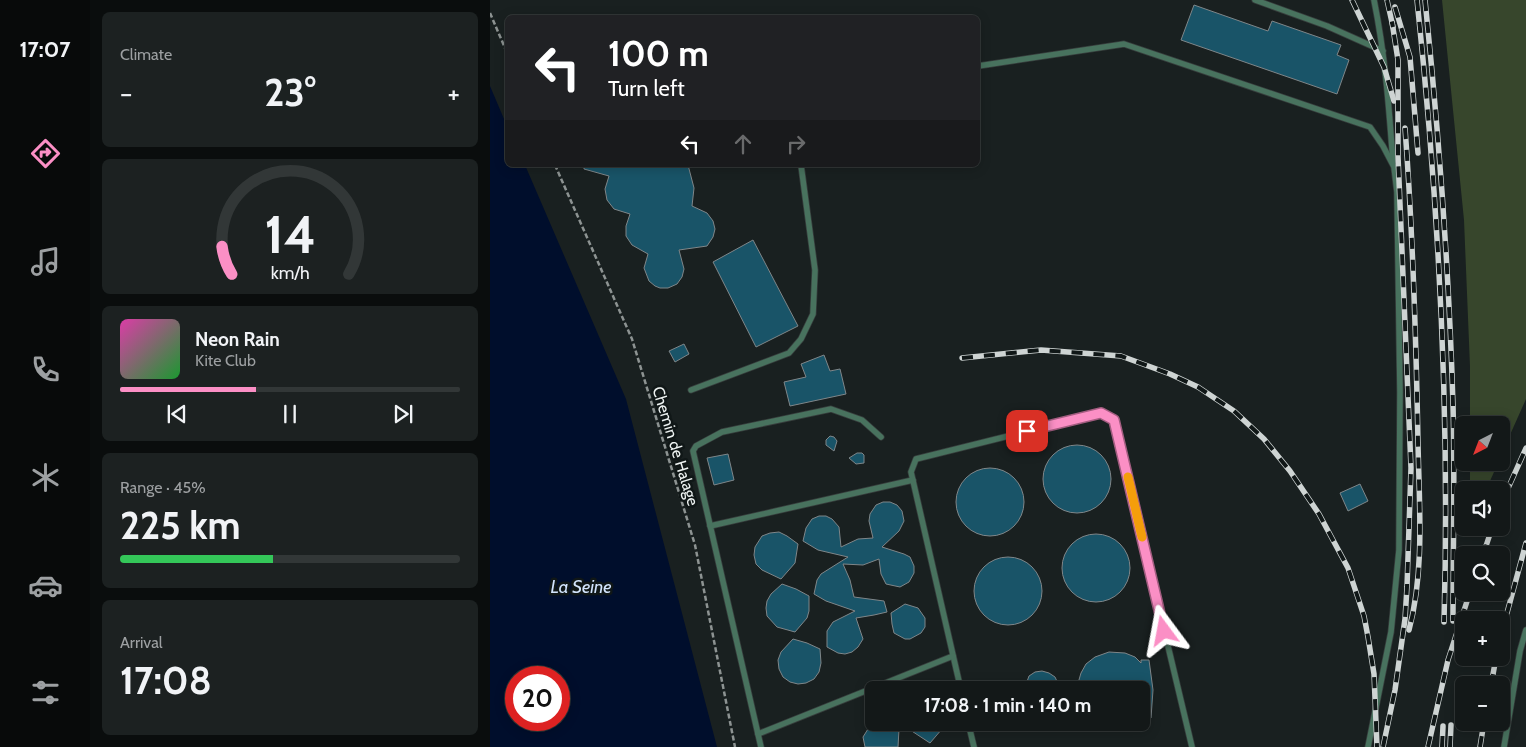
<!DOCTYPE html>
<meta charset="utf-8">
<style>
body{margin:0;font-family:Cabin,sans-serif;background:#1c2121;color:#f1f3f6;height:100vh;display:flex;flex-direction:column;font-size:19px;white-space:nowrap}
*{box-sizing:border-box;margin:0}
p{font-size:16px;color:#9da0a2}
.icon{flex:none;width:28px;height:28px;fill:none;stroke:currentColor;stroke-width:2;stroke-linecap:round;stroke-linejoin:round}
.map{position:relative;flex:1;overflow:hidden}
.panel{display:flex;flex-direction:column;gap:12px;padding:12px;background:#0a0d0d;width:400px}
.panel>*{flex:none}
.top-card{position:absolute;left:15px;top:15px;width:475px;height:152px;border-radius:8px;box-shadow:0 2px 12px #0003,0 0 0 1px #323737;background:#202124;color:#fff;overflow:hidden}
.needle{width:32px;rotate:222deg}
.fabs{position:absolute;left:965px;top:416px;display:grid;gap:10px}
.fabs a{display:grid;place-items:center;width:55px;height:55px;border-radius:8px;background:#131818;box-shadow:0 2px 12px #0003,0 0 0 1px #323737;font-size:25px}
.speed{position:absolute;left:15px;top:666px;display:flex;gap:10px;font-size:25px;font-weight:700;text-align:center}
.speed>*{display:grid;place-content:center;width:65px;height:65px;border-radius:50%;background:#131818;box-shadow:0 2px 12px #0003,0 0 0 1px #323737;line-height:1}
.speed .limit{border:8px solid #d22;background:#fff;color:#111}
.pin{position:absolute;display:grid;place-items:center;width:42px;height:42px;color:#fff;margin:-21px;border-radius:10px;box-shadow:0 2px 8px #0006}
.me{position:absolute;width:55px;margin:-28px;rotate:347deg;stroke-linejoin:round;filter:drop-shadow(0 0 4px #0008)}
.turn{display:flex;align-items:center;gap:18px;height:105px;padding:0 20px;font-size:22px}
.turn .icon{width:65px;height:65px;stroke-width:2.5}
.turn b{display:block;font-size:35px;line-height:42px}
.lanes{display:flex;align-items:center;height:48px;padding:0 20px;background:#0003;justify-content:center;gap:25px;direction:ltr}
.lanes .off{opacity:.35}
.big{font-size:38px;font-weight:800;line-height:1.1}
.panel .widget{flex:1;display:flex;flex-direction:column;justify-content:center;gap:8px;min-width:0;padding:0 18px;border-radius:8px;background:#1c2121}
.panel .dial{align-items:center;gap:0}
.dial svg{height:130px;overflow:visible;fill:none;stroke:#323737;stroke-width:7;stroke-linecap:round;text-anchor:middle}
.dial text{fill:#f1f3f6;stroke:none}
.song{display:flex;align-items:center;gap:15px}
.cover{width:60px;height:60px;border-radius:8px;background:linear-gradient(135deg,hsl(320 70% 55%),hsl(130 70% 35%))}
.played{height:5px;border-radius:2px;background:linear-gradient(90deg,#fb8fc5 40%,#323737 40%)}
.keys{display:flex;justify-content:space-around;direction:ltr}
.heat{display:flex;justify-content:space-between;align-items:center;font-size:28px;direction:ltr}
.charge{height:8px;border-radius:4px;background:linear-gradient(90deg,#34c759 45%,#323737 0)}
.trip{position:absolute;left:375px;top:681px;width:285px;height:50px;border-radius:8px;background:#131818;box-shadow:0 2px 12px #0003,0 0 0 1px #323737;font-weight:800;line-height:50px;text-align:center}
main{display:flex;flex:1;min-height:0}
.dock{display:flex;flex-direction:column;width:90px;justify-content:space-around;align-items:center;background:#080a0a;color:#9da0a2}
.dock .icon{width:35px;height:35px}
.dock .active{color:#fb8fc5}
.dock b{font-size:22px;color:#f1f3f6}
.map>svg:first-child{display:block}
.green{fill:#37462c}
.water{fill:#000e2c;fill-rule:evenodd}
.building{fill:#195468;stroke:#7f8689}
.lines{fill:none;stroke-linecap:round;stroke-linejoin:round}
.service-casing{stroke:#373e3d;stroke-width:7}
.path{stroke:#8d9392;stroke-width:2.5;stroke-dasharray:5 2.5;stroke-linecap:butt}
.service{stroke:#48725e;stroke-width:5.5}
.rail-casing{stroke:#ced4d3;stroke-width:5.5}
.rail{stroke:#101717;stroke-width:4;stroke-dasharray:11;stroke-linecap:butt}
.route-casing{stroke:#a35d80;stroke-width:12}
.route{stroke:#fb8fc5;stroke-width:9}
.slow{stroke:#f59e0b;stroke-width:9}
.labels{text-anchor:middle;stroke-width:5;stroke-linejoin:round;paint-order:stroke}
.street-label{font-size:16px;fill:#eef3f2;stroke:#101717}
.water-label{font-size:18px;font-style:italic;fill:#d2e4fd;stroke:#101717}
</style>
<main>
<nav class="dock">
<b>17:07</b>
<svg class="icon active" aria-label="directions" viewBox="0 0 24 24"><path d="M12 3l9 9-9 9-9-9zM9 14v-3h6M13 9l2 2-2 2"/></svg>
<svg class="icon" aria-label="music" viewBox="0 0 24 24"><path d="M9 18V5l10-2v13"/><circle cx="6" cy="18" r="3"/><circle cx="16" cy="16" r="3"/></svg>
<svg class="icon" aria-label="phone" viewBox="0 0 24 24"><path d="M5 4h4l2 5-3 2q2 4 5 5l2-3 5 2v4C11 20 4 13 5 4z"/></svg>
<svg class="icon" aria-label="climate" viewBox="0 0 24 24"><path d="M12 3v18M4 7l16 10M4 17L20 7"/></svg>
<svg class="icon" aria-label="car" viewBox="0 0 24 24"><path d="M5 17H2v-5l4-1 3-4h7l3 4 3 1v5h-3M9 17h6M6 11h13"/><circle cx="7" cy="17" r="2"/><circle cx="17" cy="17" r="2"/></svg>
<svg class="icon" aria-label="filters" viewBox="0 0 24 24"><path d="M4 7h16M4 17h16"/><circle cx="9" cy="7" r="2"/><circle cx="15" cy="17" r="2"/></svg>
</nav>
<section class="panel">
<div class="widget"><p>Climate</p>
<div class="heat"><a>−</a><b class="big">23°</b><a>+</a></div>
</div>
<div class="widget dial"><svg viewBox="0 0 100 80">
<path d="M14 69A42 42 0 1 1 86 69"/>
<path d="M14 69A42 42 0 0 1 8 52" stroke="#fb8fc5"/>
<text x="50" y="56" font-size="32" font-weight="700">14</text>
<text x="50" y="72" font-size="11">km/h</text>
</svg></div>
<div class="widget">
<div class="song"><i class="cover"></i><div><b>Neon Rain</b><p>Kite Club</p></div></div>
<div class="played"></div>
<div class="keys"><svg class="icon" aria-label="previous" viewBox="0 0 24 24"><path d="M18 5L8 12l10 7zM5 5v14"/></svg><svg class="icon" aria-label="pause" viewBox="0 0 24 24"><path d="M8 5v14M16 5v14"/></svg><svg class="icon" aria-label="next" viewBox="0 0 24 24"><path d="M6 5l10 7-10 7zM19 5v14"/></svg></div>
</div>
<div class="widget"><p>Range · 45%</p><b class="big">225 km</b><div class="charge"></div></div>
<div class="widget"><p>Arrival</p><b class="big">17:08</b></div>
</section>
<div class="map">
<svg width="1036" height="747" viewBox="0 0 1036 747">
<rect width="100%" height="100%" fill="#192020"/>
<g class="green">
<path d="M952,0h84v399l-25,56v-30h-31v-59l-6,-146z"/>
<path d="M980,463h28l-12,27h-16z"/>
</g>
<path class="water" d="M0,86l17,40 1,39h17l101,234 91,348h-227zM26,678h43v42h-43z"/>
<g class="building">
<path d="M704,5l74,26 4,-10 69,24 -4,10 12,5 -12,34 -156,-54z"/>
<path d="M94,165h104l6,23 -2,18 15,7 6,8 2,8 -2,8 -6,9 -28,4 5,19 -2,8 -5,7 -9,4h-8l-5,-2 -6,-5 -5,-13 4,-14 -16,-9 -6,-9v-10l4,-12 -16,-5 -7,-9 -2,-11 4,-13 -25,-7z"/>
<path d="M263,240l45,86 -42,21 -43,-85z"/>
<path d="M194,344l5,10 -14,8 -6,-11z"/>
<path d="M334,355l6,16 10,-2 6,25 -56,12 -6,-24 22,-5 -5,-13z"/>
<path d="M340,436l4,1 3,4 -3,10 -8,-6v-5z"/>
<circle cx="587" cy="479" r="34"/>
<path d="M367,453h5l2,2v8l-8,1 -7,-6z"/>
<path d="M238,454l6,26 -20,5 -7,-27z"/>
<circle cx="500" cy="502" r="34"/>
<path d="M870,484l8,17 -20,10 -8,-18z"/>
<path d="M393,502h7l7,3 5,6 2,10 -5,10 -17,16 22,7 6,3 4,9v7l-5,9 -9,5 -14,-3 -5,-10 -2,-15 -16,6 -20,-1 7,16 4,17 30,4 3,11 -13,3 -18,3 7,21 -5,8 -6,5 -7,2 -7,-1 -11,-6v-16l6,-9 22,-11 -29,-10 -12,-7 3,-14 4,-6 27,-17 -30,-7 -15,-9 3,-13 6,-9 7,-3h7l6,3 7,8 2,20 17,-8 15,-1 -4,-17 1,-7 6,-9z"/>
<path d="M289,532l8,4 11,8 -3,19 -14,16 -19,-9 -6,-6 -2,-9 1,-8 7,-11 8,-3z"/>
<circle cx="606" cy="568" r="34"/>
<circle cx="518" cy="591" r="34"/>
<path d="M292,584l14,5 13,7v15l-2,7 -12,14 -18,-5 -10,-11 -1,-8 1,-7 4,-7z"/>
<path d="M415,604l13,4 7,10v9l-4,6 -11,6h-5l-11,-6 -2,-9 -1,-11z"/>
<path d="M303,639l14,4 13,6 1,14 -2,9 -5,7 -8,4 -8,1 -8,-2 -7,-5 -4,-8 -1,-9 3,-8z"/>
<path d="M619,652l16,1 10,4 6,6v-3h8l4,30 -2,28h-10v-28h-65l5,-17 5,-9 9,-7z"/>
<path d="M552,671l7,2 6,4 6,13h-37l5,-14 6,-4z"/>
<path d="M408,722h50l-18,21z"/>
<path d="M388,724h7l14,5 -1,18h-33l-2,-10 5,-8z"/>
</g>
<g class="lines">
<g class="service-casing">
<g id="service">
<path d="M765,0l72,26 56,25"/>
<path d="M884,0c11,54 15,107 19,162"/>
<path d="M488,66l146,-22 246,83 13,19 11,21 3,25 3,200 -1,158 -8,82 -23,115"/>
<path d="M201,390l98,-37 12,-14 12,-25 2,-44 -14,-105"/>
<path d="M220,526l203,-46"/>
<path d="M471,690l-50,-218 5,-13 185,-46 13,6 78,328"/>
<path d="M478,722l6,25"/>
<path d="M268,734l195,-78"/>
<path d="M271,747l-68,-296 3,-5 26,-14 109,-23 31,11 19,17"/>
<path d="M1014,747l16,-96 6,-21"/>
</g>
</g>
<g class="path">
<path d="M0,13l18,42"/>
<path d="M65,165l77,174 63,206 40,202"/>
</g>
<use href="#service" class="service"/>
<g class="rail-casing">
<g id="rail">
<path d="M862,0l32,67 10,34"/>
<path d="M897,0l6,27"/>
<path d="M927,0c22,207 33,414 27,622"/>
<path d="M935,0c14,135 24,270 28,405 2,72 0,144 0,216"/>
<path d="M905,7l15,50 8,96"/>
<path d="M915,128c8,105 11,209 13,314 1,61 7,128 -9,188"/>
<path d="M472,358l79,-8 80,6 49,18 28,13 36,24 30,28 26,32 29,43 29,54 16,48 4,21 6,37 3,73"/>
<path d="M1011,504l25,-56"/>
<path d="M993,555l9,-27"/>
<path d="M1011,635l25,-92"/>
<path d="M1001,685l5,-27"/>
<path d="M893,747l12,-57 10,-71 2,-32 4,-119 -13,-312v-96l-6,-38"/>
<path d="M938,747l20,-87 22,-68"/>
<path d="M952,747l1,-21"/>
<path d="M960,747l1,-22"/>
<path d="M990,747l4,-25"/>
</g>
</g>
<use href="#rail" class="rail"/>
</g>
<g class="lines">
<g class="route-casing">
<path id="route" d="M537,431l74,-18 13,7 50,211"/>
</g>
<use href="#route" class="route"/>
<path class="slow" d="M638,477l14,60"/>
</g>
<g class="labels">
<g class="street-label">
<text transform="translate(186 446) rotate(73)" y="6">Chemin de Halage</text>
</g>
<g class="water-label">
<text x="91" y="593">La Seine</text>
</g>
</g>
</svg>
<div class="fabs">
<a><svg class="needle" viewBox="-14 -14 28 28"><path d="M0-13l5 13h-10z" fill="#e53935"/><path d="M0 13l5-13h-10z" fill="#9da0a2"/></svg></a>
<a><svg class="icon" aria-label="sound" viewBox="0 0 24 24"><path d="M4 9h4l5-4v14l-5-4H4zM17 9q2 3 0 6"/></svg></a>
<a><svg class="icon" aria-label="search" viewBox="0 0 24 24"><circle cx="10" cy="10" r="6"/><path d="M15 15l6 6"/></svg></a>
<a>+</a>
<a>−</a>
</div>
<div class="speed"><div class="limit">20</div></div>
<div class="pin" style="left:537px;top:431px;background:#d93025"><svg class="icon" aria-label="arrive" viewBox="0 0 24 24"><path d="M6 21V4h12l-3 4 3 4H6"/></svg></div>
<svg class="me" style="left:674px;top:631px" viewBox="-20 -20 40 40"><path d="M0-17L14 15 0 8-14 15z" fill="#fb8fc5" stroke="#fff" stroke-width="4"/></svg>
<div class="trip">17:08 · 1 min · 140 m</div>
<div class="top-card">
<div class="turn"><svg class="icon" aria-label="left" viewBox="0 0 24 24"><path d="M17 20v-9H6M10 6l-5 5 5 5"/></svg><div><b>100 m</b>Turn left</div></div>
<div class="lanes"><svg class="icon" aria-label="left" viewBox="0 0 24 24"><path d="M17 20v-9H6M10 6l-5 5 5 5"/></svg><svg class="icon off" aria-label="ahead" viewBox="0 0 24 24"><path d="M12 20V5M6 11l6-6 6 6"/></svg><svg class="icon off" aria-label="right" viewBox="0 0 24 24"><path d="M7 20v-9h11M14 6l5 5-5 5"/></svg></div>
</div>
</div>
</main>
